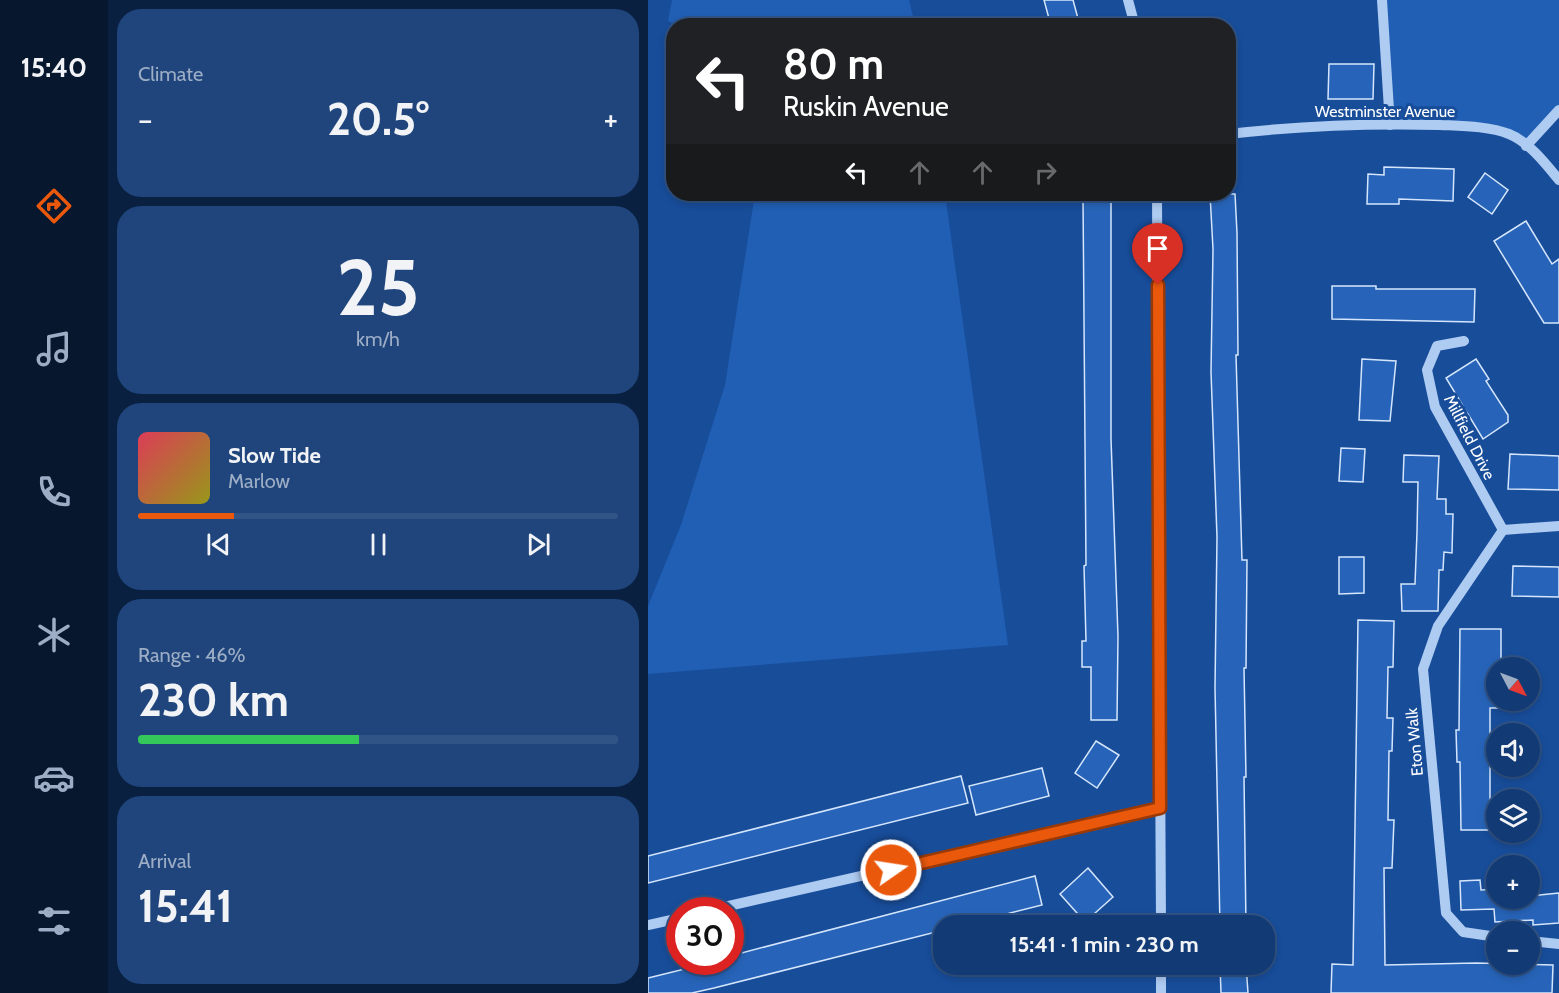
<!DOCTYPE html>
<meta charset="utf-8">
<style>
body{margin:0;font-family:Cabin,sans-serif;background:#1f457c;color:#f1f3f6;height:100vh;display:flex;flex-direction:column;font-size:22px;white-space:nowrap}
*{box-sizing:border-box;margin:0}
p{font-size:20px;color:#9cadc5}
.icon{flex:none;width:33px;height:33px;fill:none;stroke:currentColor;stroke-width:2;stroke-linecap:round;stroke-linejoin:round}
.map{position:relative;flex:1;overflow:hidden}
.details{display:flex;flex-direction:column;gap:9px;padding:9px;background:#0a2040;width:540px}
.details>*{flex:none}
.top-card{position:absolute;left:18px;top:18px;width:570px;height:183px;border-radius:24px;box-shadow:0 3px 9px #0003,0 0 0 2px #315486;background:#202124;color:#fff;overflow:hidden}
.needle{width:39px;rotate:131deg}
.buttons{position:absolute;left:838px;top:657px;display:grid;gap:12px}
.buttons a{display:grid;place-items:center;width:54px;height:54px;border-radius:50%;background:#123a74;box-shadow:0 3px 9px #0003,0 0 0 2px #315486;font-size:30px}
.speed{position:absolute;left:18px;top:897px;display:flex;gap:12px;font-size:30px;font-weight:700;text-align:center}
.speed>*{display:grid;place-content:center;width:78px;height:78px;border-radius:50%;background:#123a74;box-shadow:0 3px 9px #0003,0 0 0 2px #315486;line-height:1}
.speed .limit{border:9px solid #d22;background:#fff;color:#111}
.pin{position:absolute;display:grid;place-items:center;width:51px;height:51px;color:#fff;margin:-62px -26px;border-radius:50% 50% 50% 0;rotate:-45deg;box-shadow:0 0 6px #0007}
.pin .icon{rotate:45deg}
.me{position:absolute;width:66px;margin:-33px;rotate:77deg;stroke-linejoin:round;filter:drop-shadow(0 0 4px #0008)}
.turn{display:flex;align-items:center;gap:21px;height:126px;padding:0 18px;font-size:27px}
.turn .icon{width:78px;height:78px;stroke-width:2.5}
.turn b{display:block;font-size:42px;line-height:51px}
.lanes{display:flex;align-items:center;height:57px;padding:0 18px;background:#0003;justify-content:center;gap:30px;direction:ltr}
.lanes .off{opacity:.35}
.big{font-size:45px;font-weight:700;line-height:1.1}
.details .widget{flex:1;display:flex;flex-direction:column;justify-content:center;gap:9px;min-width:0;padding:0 21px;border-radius:24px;background:#1f457c}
.details .dial{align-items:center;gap:0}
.dial b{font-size:78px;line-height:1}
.song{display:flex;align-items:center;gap:18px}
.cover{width:72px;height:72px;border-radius:9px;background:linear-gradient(135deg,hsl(350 70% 55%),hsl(60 70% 35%))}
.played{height:6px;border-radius:3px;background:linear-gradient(90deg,#ea580c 20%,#315486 20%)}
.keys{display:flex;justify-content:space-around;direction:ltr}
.heat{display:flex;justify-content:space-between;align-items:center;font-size:33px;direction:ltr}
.charge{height:9px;border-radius:4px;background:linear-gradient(90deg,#34c759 46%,#315486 0)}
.trip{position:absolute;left:285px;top:915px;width:342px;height:60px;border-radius:24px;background:#123a74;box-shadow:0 3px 9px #0003,0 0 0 2px #315486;font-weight:700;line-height:60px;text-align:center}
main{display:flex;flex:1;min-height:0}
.tab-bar{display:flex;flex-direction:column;width:108px;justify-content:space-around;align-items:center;background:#07172e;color:#9cadc5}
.tab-bar .icon{width:42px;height:42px}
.tab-bar .selected{color:#ea580c}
.tab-bar b{font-size:27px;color:#f1f3f6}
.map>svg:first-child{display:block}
.green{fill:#205fb4}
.building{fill:#2764b9;stroke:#d5e6fc;stroke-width:1.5}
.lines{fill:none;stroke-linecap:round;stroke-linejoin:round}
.minor{stroke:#aecbf2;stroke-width:10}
.route-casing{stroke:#983908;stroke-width:15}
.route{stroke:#ea580c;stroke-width:10}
.labels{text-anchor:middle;stroke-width:6;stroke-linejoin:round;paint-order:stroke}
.street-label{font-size:16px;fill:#fff;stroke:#184d9a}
</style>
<main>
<nav class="tab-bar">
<b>15:40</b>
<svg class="icon selected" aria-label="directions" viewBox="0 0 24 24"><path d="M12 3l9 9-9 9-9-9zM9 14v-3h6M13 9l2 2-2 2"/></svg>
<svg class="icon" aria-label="music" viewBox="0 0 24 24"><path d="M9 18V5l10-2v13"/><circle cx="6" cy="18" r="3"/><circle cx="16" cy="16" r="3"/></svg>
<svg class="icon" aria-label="phone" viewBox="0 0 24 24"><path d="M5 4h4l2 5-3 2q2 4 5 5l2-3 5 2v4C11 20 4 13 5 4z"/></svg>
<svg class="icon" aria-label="climate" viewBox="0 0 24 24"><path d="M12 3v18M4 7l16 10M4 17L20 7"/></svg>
<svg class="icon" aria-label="car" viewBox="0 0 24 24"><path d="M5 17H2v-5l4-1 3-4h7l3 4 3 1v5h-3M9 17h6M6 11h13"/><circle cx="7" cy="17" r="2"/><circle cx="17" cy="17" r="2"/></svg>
<svg class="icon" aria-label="filters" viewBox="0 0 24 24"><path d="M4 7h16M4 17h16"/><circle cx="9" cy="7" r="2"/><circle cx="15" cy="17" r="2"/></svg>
</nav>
<section class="details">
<div class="widget"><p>Climate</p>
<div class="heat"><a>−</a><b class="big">20.5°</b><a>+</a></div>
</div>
<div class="widget dial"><b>25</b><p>km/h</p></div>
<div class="widget">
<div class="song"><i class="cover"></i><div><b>Slow Tide</b><p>Marlow</p></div></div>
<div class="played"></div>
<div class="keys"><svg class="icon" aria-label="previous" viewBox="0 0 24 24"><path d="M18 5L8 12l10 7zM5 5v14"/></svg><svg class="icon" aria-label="pause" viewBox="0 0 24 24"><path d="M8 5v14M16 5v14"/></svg><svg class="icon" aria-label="next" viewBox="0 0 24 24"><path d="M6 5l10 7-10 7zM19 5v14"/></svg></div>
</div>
<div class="widget"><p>Range · 46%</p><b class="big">230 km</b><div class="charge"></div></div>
<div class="widget"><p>Arrival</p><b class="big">15:41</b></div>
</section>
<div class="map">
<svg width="911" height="993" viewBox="0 0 911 993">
<rect width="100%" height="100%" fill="#184d9a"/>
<g class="green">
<path d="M24,0h237l6,25h-238l-9,-4z"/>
<path d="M734,0h177v110l-33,36 -17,-12 -119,-9z"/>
<path d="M107,194h190l63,451 -360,29v-68l33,-81 44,-140z"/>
</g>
<g class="building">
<path d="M396,0h29l7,26h-29z"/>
<path d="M681,64h45l-1,35h-45z"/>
<path d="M736,167l70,2 -1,32 -54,-2v5h-32l1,-30 16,1z"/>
<path d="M837,173l23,17 -16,24 -24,-17z"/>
<path d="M562,194h25l2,39 1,122h-2l4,137 2,68h5l-1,108h-2l2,109h-2l2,149h-26l-5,-238 2,-151 -6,-165 2,-123z"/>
<path d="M435,198h28v241l7,197 -1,84h-26v-53h-9v-26h4l-2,-75 2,-1z"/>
<path d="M878,221l26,43 7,-5v64h-15l-50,-82z"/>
<path d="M684,286h44v3h99l-1,33 -142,-3z"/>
<path d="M714,359l34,2 -6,60 -31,-1z"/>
<path d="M828,359l13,20 -3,2 22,34v7l-25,17 -37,-61z"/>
<path d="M693,448l24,1 -2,33 -24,-1z"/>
<path d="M862,454l49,2v34l-51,-1z"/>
<path d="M756,455l35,1 -2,43h9v15h7l-1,39 -8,-1 -1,18h-4l-1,41h-36l-1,-27h14l2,-52 1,-50h-15z"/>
<path d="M691,557h25v36l-25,1z"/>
<path d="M865,566l46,1v30l-47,-1z"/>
<path d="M710,620l36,1 -1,46h-5l-1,51h6l-1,33h-3l-1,69h6l-2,48h-8l1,97 91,-2 77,2 -1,28h-221l1,-29 21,1z"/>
<path d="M812,629h41v39h-4l1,40h-8v122h-29l-1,-68h-3l-1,-32h3z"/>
<path d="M448,741l23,14 -22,33 -22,-15z"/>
<path d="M394,768l7,28 -73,19 -7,-29z"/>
<path d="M313,776l7,27 -320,80v-27z"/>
<path d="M440,868l25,29 -28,25 -25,-28z"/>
<path d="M387,876l7,29 -83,21h-15v4l-230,58 -22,5h-44v-15l65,-16h17v-6z"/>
<path d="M832,880l1,10 16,-1v9h33v-2l29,-3v30l-26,2v-5l-38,2 -1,-13 -33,1 -1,-29z"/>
<path d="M598,964l2,29h-27l-1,-28z"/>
</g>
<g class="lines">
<g class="minor">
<path d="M480,0l7,26"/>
<path d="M734,0l8,125"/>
<path d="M580,134c71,-8 142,-11 212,-9 22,1 49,1 69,9 20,8 37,30 50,46"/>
<path d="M878,146l33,-36"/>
<path d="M509,194l4,732"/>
<path d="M816,341l-27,5 -10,24 8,37 68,123"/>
<path d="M855,530l56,-4"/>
<path d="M63,910l449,-102"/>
<path d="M0,925l32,-7"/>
<path d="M849,937l-34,-5 -17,-19 -23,-244 15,-43 65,-96"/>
<path d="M882,941l29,3"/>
<path d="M513,964v29"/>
</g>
</g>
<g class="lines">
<g class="route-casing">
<path id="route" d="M243,870l269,-62 -2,-523"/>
</g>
<use href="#route" class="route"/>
</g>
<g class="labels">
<g class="street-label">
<text x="737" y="117">Westminster Avenue</text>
<text transform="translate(822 437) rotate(63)" y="6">Millfield Drive</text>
<text transform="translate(766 742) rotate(-95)" y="6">Eton Walk</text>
</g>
</g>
</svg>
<div class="buttons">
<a><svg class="needle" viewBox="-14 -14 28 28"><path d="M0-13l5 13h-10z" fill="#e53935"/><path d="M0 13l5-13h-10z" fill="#9cadc5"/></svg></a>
<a><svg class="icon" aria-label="sound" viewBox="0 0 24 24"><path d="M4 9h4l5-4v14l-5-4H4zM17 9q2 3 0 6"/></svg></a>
<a><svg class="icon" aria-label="layers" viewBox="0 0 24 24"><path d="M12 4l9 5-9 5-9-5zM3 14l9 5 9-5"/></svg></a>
<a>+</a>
<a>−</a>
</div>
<div class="speed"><div class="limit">30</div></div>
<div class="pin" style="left:510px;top:285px;background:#d93025"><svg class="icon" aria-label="arrive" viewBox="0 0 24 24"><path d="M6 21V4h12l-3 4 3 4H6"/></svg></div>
<svg class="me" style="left:243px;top:870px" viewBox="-20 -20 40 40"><circle r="17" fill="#ea580c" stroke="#fff" stroke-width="3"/><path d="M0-11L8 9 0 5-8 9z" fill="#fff"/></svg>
<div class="trip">15:41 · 1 min · 230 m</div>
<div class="top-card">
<div class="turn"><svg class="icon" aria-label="left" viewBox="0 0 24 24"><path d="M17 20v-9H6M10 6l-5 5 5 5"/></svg><div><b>80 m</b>Ruskin Avenue</div></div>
<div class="lanes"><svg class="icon" aria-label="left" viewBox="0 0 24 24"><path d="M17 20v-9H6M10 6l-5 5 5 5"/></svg><svg class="icon off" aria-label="ahead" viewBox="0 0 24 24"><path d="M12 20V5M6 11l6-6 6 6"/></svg><svg class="icon off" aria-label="ahead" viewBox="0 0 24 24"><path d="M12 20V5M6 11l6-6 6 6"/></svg><svg class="icon off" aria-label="right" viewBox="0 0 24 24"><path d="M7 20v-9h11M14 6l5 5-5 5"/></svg></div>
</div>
</div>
</main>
